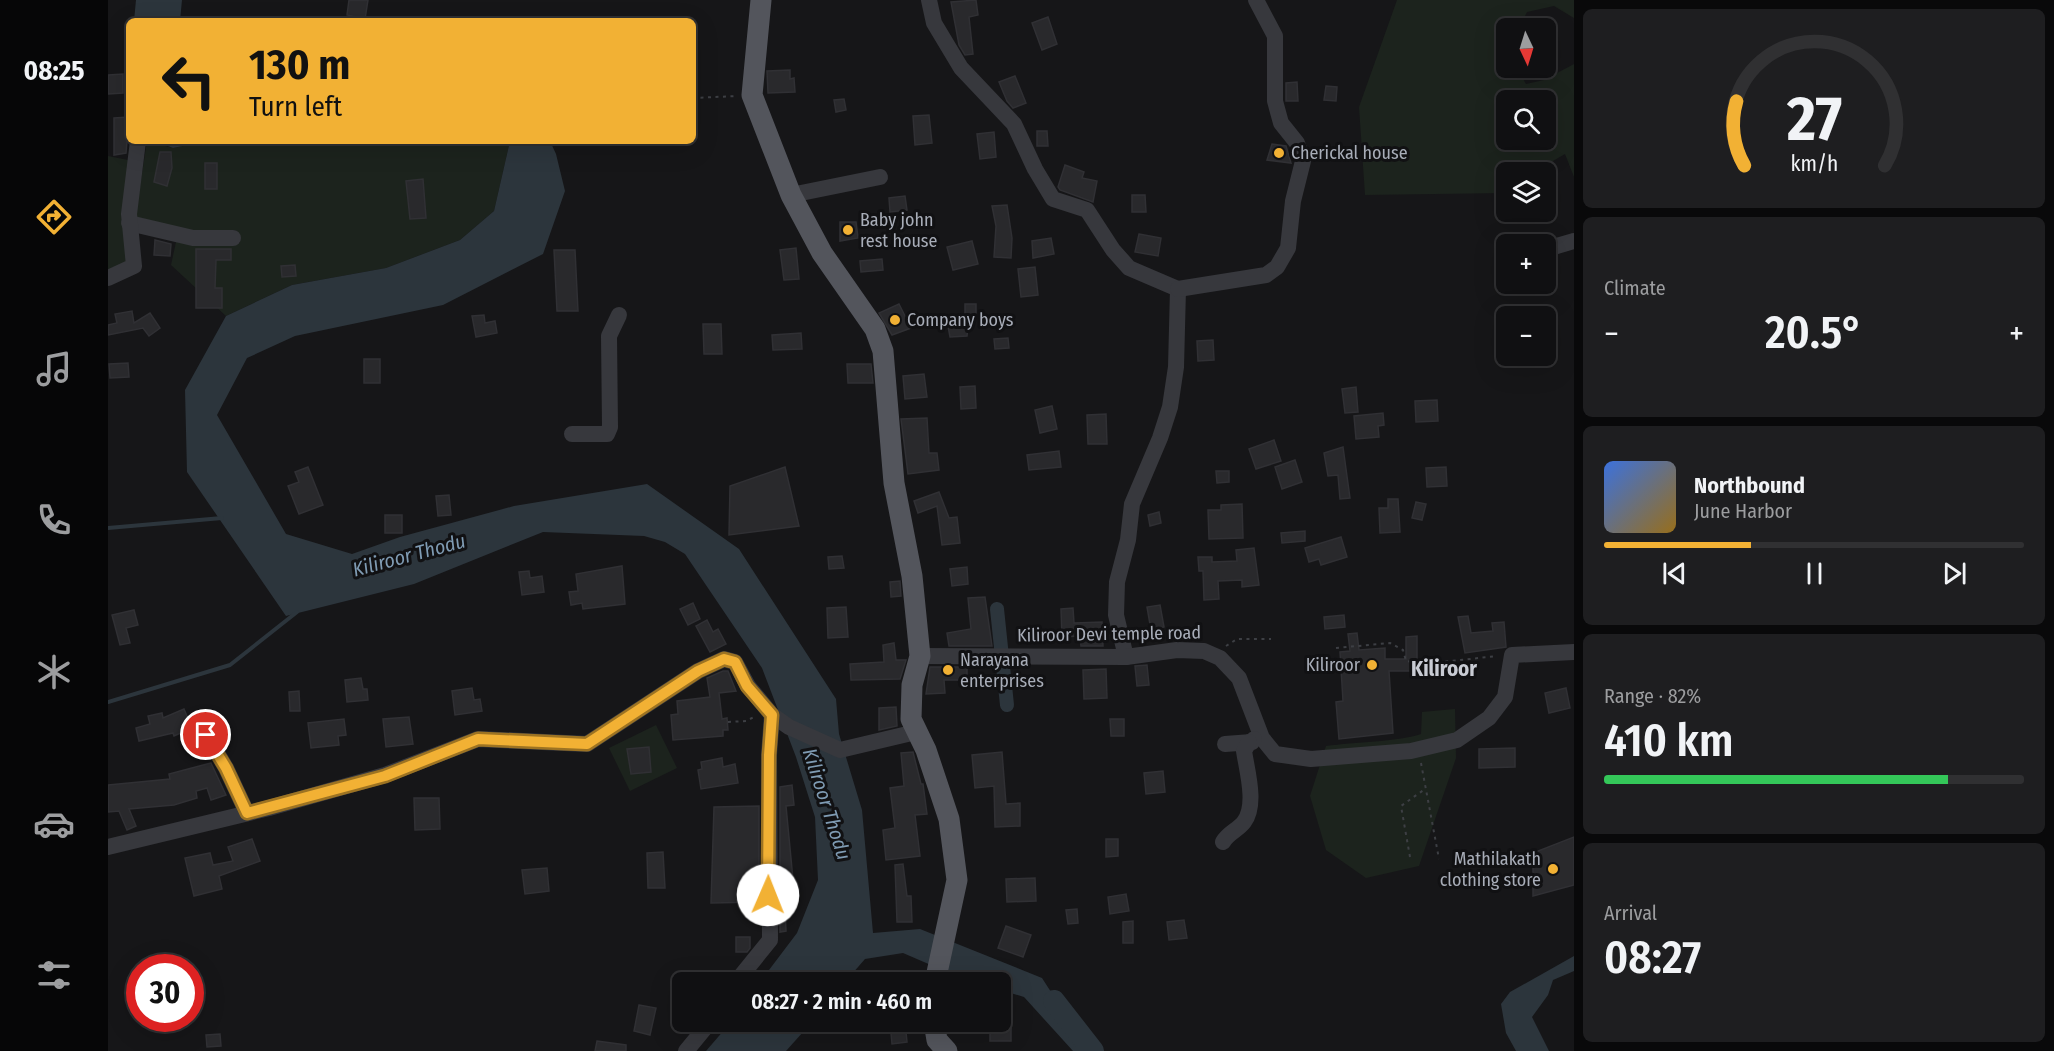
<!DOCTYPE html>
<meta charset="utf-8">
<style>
body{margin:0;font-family:"Fira Sans Condensed",sans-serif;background:#1e1e20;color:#f1f3f6;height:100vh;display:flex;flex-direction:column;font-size:22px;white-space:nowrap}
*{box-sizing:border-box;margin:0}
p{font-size:20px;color:#9c9d9f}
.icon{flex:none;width:33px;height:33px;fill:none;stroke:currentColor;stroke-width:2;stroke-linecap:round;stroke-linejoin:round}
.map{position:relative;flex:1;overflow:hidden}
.drawer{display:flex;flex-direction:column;gap:9px;padding:9px;background:#09090a;width:480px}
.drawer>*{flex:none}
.guide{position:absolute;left:18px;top:18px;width:570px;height:126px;border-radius:9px;box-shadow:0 6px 24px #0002,0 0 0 2px #303032;background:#f2b134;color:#111;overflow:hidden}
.needle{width:39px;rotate:176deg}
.buttons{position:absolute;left:1388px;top:18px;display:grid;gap:12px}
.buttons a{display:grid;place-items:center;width:60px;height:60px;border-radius:9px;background:#101012;box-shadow:0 6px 24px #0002,0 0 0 2px #303032;font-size:30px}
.speed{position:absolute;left:18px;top:954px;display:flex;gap:12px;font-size:30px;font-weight:700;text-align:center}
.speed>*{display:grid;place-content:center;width:78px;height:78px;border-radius:50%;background:#101012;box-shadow:0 6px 24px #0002,0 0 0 2px #303032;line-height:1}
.speed .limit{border:9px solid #d22;background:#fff;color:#111}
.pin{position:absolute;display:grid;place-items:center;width:51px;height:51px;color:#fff;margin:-26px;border:3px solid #fff;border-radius:50%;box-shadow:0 2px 6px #0007}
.me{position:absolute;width:66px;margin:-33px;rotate:1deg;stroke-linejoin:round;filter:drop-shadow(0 0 4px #0008)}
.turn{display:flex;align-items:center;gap:21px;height:126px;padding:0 24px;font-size:27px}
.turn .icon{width:78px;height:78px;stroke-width:2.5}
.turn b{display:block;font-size:42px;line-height:51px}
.big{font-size:45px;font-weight:600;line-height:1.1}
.drawer .card{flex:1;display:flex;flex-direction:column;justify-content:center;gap:9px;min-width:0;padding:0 21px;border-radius:9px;background:#1e1e20}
.drawer .dial{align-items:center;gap:0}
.dial svg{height:156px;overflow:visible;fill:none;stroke:#303032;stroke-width:7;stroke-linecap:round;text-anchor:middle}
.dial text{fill:#f1f3f6;stroke:none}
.song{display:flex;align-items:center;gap:18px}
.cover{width:72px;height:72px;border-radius:9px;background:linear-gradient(135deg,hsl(220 70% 55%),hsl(40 70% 35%))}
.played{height:6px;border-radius:3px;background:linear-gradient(90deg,#f2b134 35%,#303032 35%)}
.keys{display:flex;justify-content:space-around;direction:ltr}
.heat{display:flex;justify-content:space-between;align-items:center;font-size:33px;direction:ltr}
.charge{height:9px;border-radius:4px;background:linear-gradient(90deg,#34c759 82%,#303032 0)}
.trip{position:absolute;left:564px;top:972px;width:339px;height:60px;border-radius:9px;background:#101012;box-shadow:0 6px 24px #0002,0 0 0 2px #303032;font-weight:600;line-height:60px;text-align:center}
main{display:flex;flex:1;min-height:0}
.tabs{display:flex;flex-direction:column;width:108px;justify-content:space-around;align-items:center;background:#060607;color:#9c9d9f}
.tabs .icon{width:42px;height:42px}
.tabs .on{color:#f2b134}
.tabs b{font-size:27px;color:#f1f3f6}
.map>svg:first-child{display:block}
.green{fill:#1c231d;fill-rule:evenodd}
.water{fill:#2c353c}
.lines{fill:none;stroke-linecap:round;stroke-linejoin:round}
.stream{stroke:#2c353c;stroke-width:4}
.canal{stroke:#2c353c;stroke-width:14}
.river{stroke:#2c353c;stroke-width:22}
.building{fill:#29292c;stroke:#303034;stroke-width:1.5}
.path{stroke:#3d3f44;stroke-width:2;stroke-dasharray:3 4.5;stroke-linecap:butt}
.minor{stroke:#37383d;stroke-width:16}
.major{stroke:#53555c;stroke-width:21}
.route-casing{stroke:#9d7322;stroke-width:15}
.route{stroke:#f2b134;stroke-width:10}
.poi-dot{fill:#f2b134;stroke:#111113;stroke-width:2}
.labels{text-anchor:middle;stroke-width:6;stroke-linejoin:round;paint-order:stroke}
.poi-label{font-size:18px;fill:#a8adb8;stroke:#111113;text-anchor:start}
.street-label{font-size:18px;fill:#a8adb8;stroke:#111113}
.water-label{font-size:20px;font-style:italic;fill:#7f9bb3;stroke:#111113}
.quarter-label{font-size:21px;font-weight:bold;fill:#c9ccd4;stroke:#111113}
</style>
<main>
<nav class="tabs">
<b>08:25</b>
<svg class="icon on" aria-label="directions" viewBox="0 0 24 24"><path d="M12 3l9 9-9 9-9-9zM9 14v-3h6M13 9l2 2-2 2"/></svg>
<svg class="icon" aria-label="music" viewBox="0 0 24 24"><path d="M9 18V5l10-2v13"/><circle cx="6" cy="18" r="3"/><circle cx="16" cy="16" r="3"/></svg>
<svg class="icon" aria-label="phone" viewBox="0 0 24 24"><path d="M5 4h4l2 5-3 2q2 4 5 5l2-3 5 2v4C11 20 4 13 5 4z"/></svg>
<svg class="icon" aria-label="climate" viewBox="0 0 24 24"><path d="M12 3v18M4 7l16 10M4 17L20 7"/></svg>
<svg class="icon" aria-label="car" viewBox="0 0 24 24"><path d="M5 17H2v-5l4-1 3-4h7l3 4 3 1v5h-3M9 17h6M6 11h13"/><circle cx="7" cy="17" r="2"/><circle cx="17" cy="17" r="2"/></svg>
<svg class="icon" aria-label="filters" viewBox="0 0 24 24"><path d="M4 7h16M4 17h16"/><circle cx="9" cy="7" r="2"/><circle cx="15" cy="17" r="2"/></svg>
</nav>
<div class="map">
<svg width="1466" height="1051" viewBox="0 0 1466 1051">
<rect width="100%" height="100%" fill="#161618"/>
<g class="green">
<path d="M1289,0h177v18l-20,-12 -27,6 -8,16h-13v40h11l9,16 18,-4 30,-16v113l-9,-23 -31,18h-28v21l-141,2 -6,-88zM1398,100h39v40h-39z"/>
<path d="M39,141l26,7 34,-7h303l-16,70 -34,29 -74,28 -94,17 -66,31 -55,-51 5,-23 64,1 -4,-13 -43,4 -58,-15z"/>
<path d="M0,156l25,5 -2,104 -23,11z"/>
<path d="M1347,709l1,49 -37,108 -53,12 -40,-28 -16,-54 16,-50c29,-4 70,-4 95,-12l1,-22z"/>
<path d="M548,725l21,43 -47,23 -21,-43z"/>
</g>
<g class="water">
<path d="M28,0h46l-2,21h-46z"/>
<path d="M47,141h52l-34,7z"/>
<path d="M402,141h40l6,13 9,37 -22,63 -100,51 -148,31 -48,22 -30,57 69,119 66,20 48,-17 114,-31 133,-22 92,65 97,150 3,35 23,76 11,123 47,-4 122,49 47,73h-16l-49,-54 -23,-7 -1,-8 -32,-1 -65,-28 -38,6 -20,23h-85l37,-49 21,-53 -3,-63 -19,-60 -34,-89 -77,-114 -20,-12 -21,-6 -101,-4 -129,52 -128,32 -99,-144 -2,-82 41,-74 66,-31 94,-17 74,-28 34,-29z"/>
<path d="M1466,956v15l-21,9 -5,15 -16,22 17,34h-33l-10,-18 -5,-29 9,-12z"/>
<path d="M623,1022h81l-26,29h-80z"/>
</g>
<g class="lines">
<g class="stream">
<path d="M0,528l114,-10"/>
<path d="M0,702l122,-37 67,-53"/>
</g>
<path class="canal" d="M889,609l10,96"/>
<path class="river" d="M946,1001l39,50"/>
</g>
<g class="building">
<path d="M241,0h19l-3,19 -18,-4z"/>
<path d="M868,0l2,15 -9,2 4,37 -8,1 -6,-10 -8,-43z"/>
<path d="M940,17l9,27 -15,6 -10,-27z"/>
<path d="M682,70v9l4,-1 1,14 -27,1 -1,-22z"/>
<path d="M15,74v19l-15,1v-19z"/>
<path d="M907,76l11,27 -13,5 -6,-7 -8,-19z"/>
<path d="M1189,82l1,19h-12v-18z"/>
<path d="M1218,86l11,1 -1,14 -12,-1z"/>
<path d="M736,99l2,11 -10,2 -2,-12z"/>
<path d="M821,115l3,28 -17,2 -2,-29z"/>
<path d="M21,117l-3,36 -12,2v-37z"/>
<path d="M929,131h10l1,15h-11z"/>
<path d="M886,132l2,25 -16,2 -3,-25z"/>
<path d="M1164,144l14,2 5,17 -24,-3z"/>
<path d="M52,152h11l1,16 -5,18 -13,-4z"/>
<rect x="97" y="163" width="12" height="26"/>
<path d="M957,165l19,7 -2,6 15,3 -4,21 -33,-12 -2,-3z"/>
<path d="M315,179l3,39 -16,1 -4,-38z"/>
<path d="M1024,195h13l1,17h-14z"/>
<path d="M797,196l2,14 -17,2 -1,-14z"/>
<path d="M899,205l5,33 -1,20 -17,-1 2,-31 -4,-20z"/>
<path d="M732,222h16l2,16 -18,3z"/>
<path d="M1031,234l22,4 -3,18 -23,-4z"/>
<path d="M943,238l3,16 -21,4 -1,-17z"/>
<path d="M47,240l16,4 -1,12 -16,-1z"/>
<path d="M864,241l6,23 -25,6 -6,-23z"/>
<path d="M688,248l3,31 -15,1 -4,-30z"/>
<path d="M88,249h35v11h-15l-1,28h7v20h-26z"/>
<path d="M446,250h21l3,61h-21z"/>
<path d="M774,259l1,11 -22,2 -1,-11z"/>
<path d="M187,265l1,11 -14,1 -1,-11z"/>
<path d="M927,267l3,28 -17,2 -3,-28z"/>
<path d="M791,304l12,24 -19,7 -13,-22z"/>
<rect x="857" y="304" width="11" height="12"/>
<path d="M24,311l2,12 16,-10 10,15 -11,8 -6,-8 -35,7v-10l9,-2 -2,-9z"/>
<path d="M376,315l1,8 10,-2 2,12 -21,4 -4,-21z"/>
<path d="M861,318l-2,18 -17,1 -3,-16z"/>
<path d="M595,324h18l1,30h-18z"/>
<path d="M693,333l1,16 -29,1 -1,-15z"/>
<path d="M900,338l1,10 -14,1 -1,-10z"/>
<path d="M1105,340l1,20 -16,1 -1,-20z"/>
<rect x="256" y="359" width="16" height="24"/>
<path d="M20,363l1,14 -19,1 -1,-14z"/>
<path d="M739,364h24l2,19h-25z"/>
<path d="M816,374l3,23 -22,2 -2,-23z"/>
<path d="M867,386l1,22 -15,1 -1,-22z"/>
<path d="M1248,387l2,25 -13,1 -3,-24z"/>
<path d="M1329,400l1,21 -22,1 -1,-21z"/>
<path d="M944,406l5,23 -17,4 -5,-23z"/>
<path d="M1275,413l1,12 -6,1 1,11 -23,2 -2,-23z"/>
<path d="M998,414l1,30h-19l-1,-29z"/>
<path d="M819,418l2,35h8l2,17 -31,4 -7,-55z"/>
<path d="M1166,440l7,21 -25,8 -7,-20z"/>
<path d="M1235,447l7,51 -10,1 -2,-24 -10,1 -4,-23z"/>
<path d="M951,451l2,16 -32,3 -2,-15z"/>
<path d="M1187,460l7,22 -20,7 -7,-22z"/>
<path d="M200,467l15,38 -24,9 -11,-28 11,-4 -4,-10z"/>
<path d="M677,467l14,59 -70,9 1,-49z"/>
<path d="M1338,467l1,19 -20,1 -1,-19z"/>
<path d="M1108,471h13v11l-12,1z"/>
<path d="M831,492l10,26 8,-1 3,26 -18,2 -5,-39 -19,7 -4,-12z"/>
<path d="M341,495l2,20 -13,1 -2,-20z"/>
<path d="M1280,499h10l2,33 -20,1 -1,-25h9z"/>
<path d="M1308,502l10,2 -4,16 -10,-2z"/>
<path d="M1134,504l1,34 -34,1 -1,-29h13v-5z"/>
<path d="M1051,512l2,11 -11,3 -2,-11z"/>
<rect x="277" y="515" width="17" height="18"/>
<path d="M1197,531v10l-23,2 -1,-10z"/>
<path d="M1233,537l6,20 -26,8 -2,-6 -10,3 -4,-14z"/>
<path d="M1146,548l5,37 -17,2v-7l-24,1 1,18 -15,1 -1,-29h-4l-1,-14h14v5l25,-1 -1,-11z"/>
<path d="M734,556l2,12 -15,1 -1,-12z"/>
<path d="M514,566l3,38 -42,5 -1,-6 -11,2 -2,-13 9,-1 -2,-17z"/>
<path d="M859,567l1,17 -16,2 -2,-17z"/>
<path d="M421,571l1,7 12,-2 2,16 -22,3 -3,-23z"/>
<path d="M792,581l1,15 -10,1 -1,-15z"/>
<path d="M877,597l7,49h-43l-2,-13 24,-4 -3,-31z"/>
<path d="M585,603l7,16 -12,6 -8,-16z"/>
<path d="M1052,605l4,22 -13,3 -4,-23z"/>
<path d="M738,607l2,30 -20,1 -1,-30z"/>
<path d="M965,608l1,15 28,-1 1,24h-22l-1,-10 -18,1 -1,-28z"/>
<path d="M26,610l4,15 -12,3 4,15 -10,2 -8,-30z"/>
<path d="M1236,615l1,12 -20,2 -1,-12z"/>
<path d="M1360,616l3,17 22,-2 -1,-8 12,-1 2,25 -41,6 -7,-36z"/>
<path d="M599,620l6,12 5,-3 8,15 -16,8 -14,-26z"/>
<path d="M1249,633l2,17 26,-2v11h21v-22l11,-1v31l-2,4h-26l4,62 -54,6 -3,-37 7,-1 -3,-49 10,-1 -2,-17z"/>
<path d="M786,643l2,17h10l-6,19 -49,1 -1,-16 34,-2 -1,-17z"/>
<path d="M1039,665l2,20 -12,1 -2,-20z"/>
<path d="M822,667h37v13h-23l1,13 -19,1z"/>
<path d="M998,669l1,29 -23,1 -1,-29z"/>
<path d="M615,671h5l8,20 -17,2 3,26 5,-1 1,12h-5v6l-50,4 -2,-25 7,-1 -1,-13 33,-4 -3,-19z"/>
<path d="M253,678l2,11h4l1,11 -21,2 -2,-22z"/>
<path d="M920,678l1,9 -10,2 -1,-10z"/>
<path d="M364,688l2,12 6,-1 2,12 -27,4 -3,-24z"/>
<path d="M1458,688l4,20 -21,5 -4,-20z"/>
<path d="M191,691l1,20h-10l-1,-19z"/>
<path d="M788,707l1,19 -18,4v-22z"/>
<path d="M76,709l8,19 -18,8 -1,-3 -34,8 -3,-13 14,-4 -2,-8 14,-3 1,5z"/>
<path d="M301,717l4,27 -27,3 -3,-28z"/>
<path d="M236,719l2,16 -8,1 1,9 -28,3 -3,-25z"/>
<path d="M1002,719h14v17h-13z"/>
<path d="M541,747l2,25 -20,2 -4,-25z"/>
<path d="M1407,748v19l-36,1v-19z"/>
<path d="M805,752l8,32h2l4,30 -12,1 5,41 -34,4 -3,-30 12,-2 -5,-40 14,-2 -3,-33z"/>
<path d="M894,752l4,52 14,-1v23l-25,1 -1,-41 -19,2 -3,-33z"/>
<path d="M614,758l1,9 12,-3 3,19 -37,6 -3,-19 4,-1 -1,-7z"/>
<path d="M103,763l15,32 -15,5 -4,-12 -11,3 1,7 -23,7 -45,4 7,17 -9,4 -8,-19 -11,1v-27l62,-6 -1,-5z"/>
<path d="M1055,771l2,21 -19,2 -2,-21z"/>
<path d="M684,785l2,20 -8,1 8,84h-4v18h-5l1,23 -6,1v-145z"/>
<path d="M306,798h25l1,31 -25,1z"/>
<path d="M651,806v96l-48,1 3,-96z"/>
<path d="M1466,837v48l-41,11v-43z"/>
<path d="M144,839l8,22 -41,15 3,13 -28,7 -9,-38 25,-5 3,12 20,-4 -5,-14z"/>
<path d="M998,839h12v17l-12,1z"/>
<path d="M555,852l2,36h-17l-1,-35z"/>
<path d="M795,864l4,32h4l1,26h-15l-2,-57z"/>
<path d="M439,868l2,23 -24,3 -3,-24z"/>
<path d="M927,878l1,23 -29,1 -1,-23z"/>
<path d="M1018,894l3,17 -19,3 -2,-17z"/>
<path d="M969,909l1,14 -10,1 -2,-14z"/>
<path d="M1076,920l3,18 -18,2 -2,-18z"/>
<path d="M1025,921v22h-10v-21z"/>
<path d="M898,926l25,9 -8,22 -25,-9z"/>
<path d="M628,937h14v11l-3,4h-11z"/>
<path d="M531,1005l17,3 -6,27 -16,-4z"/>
<path d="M892,1016h11v25h-21v-19h10z"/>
<path d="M798,1032l1,10 -15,2 -1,-11z"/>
<path d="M112,1034l1,12 -14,1 -1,-12z"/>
<path d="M489,1041l29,4v6h-31z"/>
</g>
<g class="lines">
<g class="path">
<path d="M585,98l44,-2"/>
<path d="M1118,646l11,-7h34"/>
<path d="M1228,648l54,-5 13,7 3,11 18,3 73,-8"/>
<path d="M620,722l18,-1 10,-5"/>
<path d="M1313,763l18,96"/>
<path d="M1302,857l-9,-51 24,-17"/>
</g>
<g class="minor">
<path d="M821,0l5,23 27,45 53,56 21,45 18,30 34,11 26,40 16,18 49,21 -2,78 -6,40 -10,31 -28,66 -4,36 -11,42 -1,33 10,42"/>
<path d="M683,195l89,-18"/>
<path d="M21,223l64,15h40"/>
<path d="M1442,248l24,-7"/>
<path d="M0,278l26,-12 -5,-52 9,-73"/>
<path d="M1070,289l88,-14 11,-8 11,-19 5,-47 10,-40 -6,-18 -16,-20 -6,-22v-65l-19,-36"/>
<path d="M464,434h35l3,-7 -1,-91 10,-21"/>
<path d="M812,656l206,1 51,-7 27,1 16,7 19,20 23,60 13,16 36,5 100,-8 46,-11 32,-22 16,-21 7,-42 62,-3"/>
<path d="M95,729l23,39 21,45"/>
<path d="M1117,744l27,-2 2,-3"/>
<path d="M1115,842c5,-9 15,-12 21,-20 13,-17 3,-51 0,-71l5,-9"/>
<path d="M0,847l161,-39 116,-33 93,-36 109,5 111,-73 26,-12 11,3 13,24 24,29 17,12 51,23 76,-18"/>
<path d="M628,982l34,-42 -1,-185 3,-40"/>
<path d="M578,1051l24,-29"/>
</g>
<g class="major">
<path d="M653,0l-9,95 39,100 31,58 53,76 8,22 11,132 18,93 8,80 -8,29 -1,34 15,31 23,69 8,61 -22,102"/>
<path d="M826,1022l3,18 10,11"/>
</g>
</g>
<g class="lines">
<g class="route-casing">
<path id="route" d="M98,735l20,33 21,45 138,-37 93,-37 109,5 111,-73 26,-12 11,3 12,24 25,29 -3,40 -1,140"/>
</g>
<use href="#route" class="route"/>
</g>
<g class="poi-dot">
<circle cx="1171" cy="153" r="6"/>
<circle cx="740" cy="230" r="6"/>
<circle cx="787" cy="320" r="6"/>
<circle cx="1264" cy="665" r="6"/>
<circle cx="840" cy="670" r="6"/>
<circle cx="1445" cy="869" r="6"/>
</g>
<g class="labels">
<g class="poi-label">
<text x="1183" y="159">Cherickal house</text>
<text x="752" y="226">Baby john<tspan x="752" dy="21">rest house</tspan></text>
<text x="799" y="326">Company boys</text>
<text x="852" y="666">Narayana<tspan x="852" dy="21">enterprises</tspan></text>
<text x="1252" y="671" text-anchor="end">Kiliroor</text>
<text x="1433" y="865" text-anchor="end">Mathilakath<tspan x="1433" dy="21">clothing store</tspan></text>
</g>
<g class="street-label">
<text transform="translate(1001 634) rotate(-1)" y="6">Kiliroor Devi temple road</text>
</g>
<g class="water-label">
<text transform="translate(301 555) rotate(-15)" y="7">Kiliroor Thodu</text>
<text transform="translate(719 804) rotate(72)" y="7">Kiliroor Thodu</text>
</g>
<g class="quarter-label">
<text x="1336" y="676">Kiliroor</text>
</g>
</g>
</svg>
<div class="buttons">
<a><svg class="needle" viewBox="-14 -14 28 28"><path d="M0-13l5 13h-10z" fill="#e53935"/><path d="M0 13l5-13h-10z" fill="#9c9d9f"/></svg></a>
<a><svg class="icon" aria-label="search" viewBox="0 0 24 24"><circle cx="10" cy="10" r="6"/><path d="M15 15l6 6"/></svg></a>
<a><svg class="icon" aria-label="layers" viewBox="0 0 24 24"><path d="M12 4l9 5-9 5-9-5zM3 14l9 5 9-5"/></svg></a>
<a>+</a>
<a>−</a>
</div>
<div class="speed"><div class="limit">30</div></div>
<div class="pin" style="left:98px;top:735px;background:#d93025"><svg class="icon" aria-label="arrive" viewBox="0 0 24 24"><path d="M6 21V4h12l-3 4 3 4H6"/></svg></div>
<svg class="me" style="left:660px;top:895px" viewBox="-20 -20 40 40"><circle r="19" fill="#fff"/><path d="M0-13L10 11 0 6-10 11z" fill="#f2b134"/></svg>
<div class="trip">08:27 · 2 min · 460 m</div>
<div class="guide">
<div class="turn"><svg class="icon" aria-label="left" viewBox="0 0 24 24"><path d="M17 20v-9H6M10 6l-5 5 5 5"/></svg><div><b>130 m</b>Turn left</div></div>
</div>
</div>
<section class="drawer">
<div class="card dial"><svg viewBox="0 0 100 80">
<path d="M14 69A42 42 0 1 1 86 69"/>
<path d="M14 69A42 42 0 0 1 10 36" stroke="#f2b134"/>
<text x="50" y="56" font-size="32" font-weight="700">27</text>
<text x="50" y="72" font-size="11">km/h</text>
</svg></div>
<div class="card"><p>Climate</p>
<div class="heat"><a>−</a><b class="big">20.5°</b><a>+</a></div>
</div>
<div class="card">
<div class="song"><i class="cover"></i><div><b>Northbound</b><p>June Harbor</p></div></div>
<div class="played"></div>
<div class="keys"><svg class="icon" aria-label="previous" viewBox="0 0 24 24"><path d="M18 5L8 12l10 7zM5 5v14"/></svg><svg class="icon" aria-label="pause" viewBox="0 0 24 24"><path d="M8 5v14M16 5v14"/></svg><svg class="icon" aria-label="next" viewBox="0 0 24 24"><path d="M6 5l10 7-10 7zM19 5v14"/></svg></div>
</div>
<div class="card"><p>Range · 82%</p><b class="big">410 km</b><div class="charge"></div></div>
<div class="card"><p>Arrival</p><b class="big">08:27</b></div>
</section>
</main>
